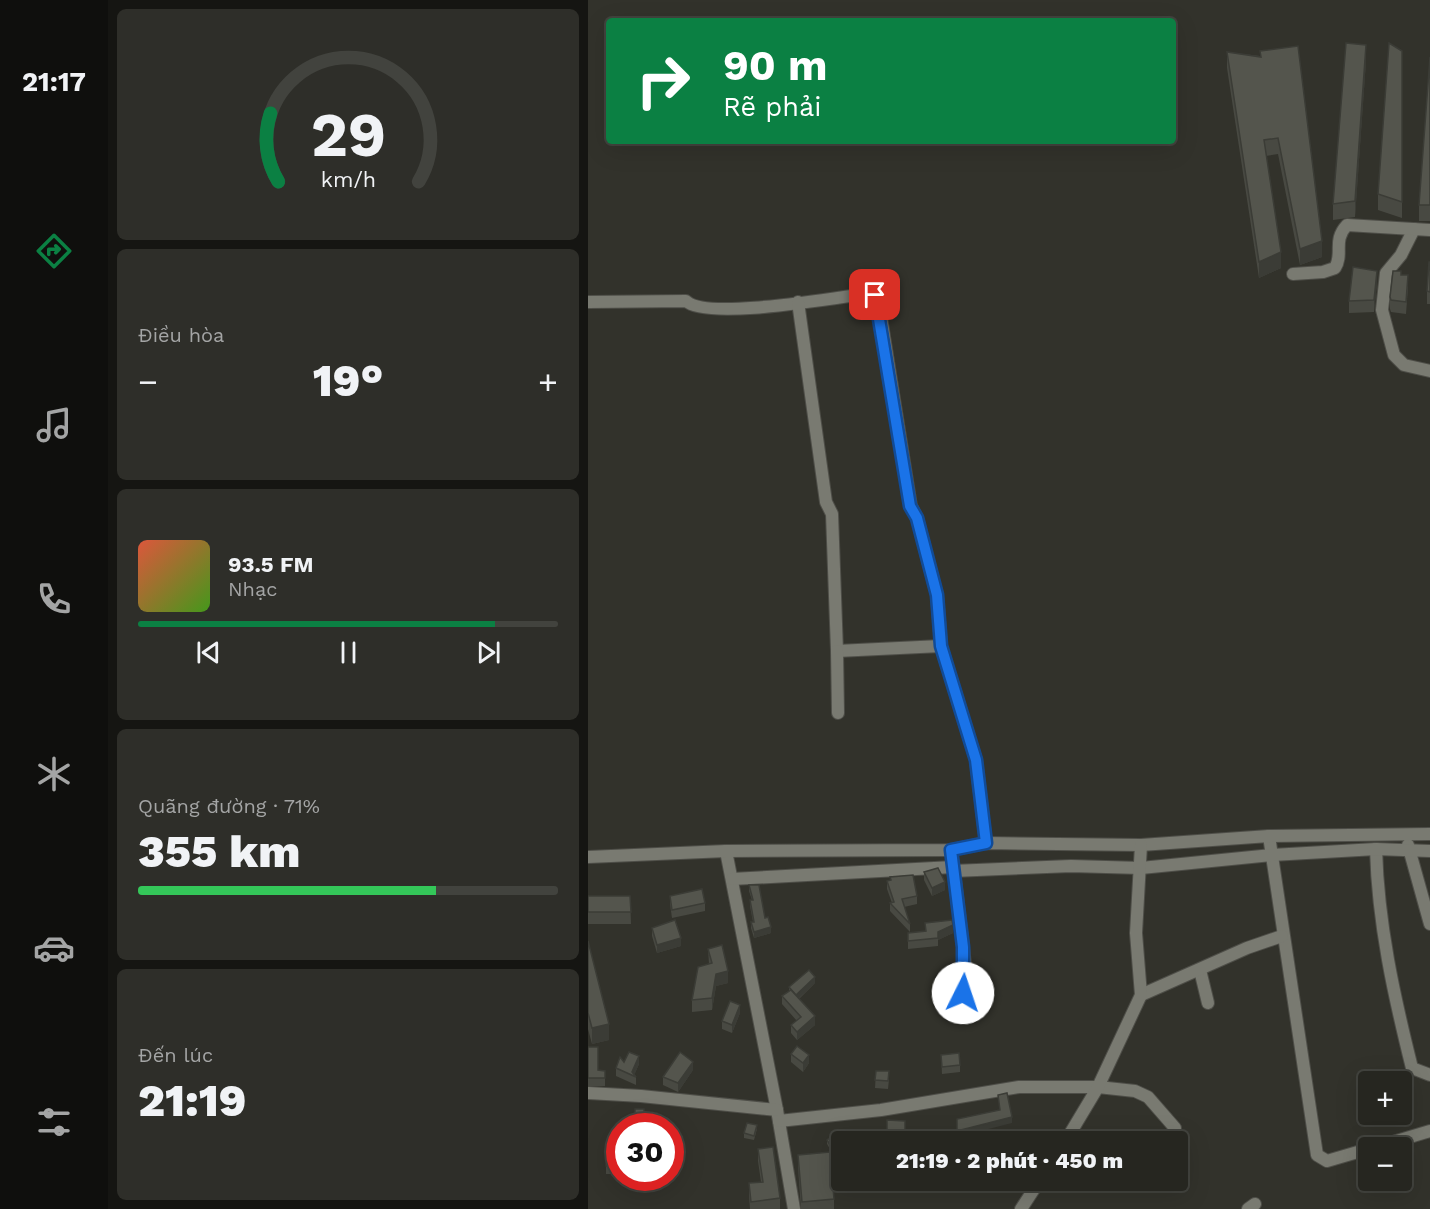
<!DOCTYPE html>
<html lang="vi">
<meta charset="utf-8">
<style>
body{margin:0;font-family:"Work Sans",sans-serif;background:#2e2e29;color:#f1f3f6;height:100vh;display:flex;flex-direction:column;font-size:22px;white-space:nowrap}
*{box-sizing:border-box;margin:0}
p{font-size:20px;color:#a4a5a5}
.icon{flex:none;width:33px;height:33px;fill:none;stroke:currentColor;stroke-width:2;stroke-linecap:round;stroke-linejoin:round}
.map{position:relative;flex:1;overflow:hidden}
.side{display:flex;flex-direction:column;gap:9px;padding:9px;background:#151512;width:480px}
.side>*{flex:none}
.hud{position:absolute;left:18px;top:18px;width:570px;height:126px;border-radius:6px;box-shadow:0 6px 24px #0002,0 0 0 2px #42433e;background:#0b8043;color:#fff;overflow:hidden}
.controls{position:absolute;left:770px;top:1071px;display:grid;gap:12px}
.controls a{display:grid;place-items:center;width:54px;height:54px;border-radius:6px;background:#262620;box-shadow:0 6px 24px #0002,0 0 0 2px #42433e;font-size:30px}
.speed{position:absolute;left:18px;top:1113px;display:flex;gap:12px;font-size:30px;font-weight:700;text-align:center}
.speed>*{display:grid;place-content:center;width:78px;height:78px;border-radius:50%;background:#262620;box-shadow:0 6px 24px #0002,0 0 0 2px #42433e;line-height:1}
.speed .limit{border:9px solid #d22;background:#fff;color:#111}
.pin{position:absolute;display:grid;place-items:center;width:51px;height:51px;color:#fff;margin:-26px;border-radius:12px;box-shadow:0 3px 9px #0006}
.me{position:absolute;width:66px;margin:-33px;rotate:4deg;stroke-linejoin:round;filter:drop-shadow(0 0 4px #0008)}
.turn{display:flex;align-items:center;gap:21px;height:126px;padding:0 18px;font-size:27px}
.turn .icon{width:78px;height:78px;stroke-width:2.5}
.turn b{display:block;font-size:42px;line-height:51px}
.big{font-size:45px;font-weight:800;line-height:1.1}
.side .tile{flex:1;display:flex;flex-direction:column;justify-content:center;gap:9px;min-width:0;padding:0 21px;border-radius:9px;background:#2e2e29}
.side .dial{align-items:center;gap:0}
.dial svg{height:156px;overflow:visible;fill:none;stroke:#42433e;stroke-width:7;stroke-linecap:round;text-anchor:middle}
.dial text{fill:#f1f3f6;stroke:none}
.song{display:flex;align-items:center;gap:18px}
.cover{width:72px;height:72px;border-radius:9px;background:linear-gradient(135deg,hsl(10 70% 55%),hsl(100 70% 35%))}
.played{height:6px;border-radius:3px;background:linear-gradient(90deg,#0b8043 85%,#42433e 85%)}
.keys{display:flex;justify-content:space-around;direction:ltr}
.heat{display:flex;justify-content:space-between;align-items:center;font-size:33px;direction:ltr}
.charge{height:9px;border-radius:4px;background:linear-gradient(90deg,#34c759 71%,#42433e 0)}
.trip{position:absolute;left:243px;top:1131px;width:357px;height:60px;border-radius:6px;background:#262620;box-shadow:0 6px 24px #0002,0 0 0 2px #42433e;font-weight:800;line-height:60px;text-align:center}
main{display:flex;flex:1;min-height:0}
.dock{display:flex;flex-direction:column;width:108px;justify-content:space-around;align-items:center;background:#0f0f0d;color:#a4a5a5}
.dock .icon{width:42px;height:42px}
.dock .selected{color:#0b8043}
.dock b{font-size:27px;color:#f1f3f6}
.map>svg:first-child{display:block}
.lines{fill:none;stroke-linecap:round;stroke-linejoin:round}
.minor-casing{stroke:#4e4e48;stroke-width:14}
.minor{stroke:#797a71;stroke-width:12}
.wall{fill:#484942}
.shaded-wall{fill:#3b3c36}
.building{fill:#54554d;stroke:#3b3c36;stroke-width:1.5}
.route-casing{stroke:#114b97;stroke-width:15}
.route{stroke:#1a73e8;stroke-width:10}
</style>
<main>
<nav class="dock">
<b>21:17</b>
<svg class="icon selected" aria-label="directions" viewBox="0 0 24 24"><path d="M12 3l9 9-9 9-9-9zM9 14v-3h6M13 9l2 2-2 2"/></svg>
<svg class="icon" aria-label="music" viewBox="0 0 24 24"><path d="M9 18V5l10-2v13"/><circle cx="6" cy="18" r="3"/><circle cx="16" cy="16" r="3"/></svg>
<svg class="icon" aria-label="phone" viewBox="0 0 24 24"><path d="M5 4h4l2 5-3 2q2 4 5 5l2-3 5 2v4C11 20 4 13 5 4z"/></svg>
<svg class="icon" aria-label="climate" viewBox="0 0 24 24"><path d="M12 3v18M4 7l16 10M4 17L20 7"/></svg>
<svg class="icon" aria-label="car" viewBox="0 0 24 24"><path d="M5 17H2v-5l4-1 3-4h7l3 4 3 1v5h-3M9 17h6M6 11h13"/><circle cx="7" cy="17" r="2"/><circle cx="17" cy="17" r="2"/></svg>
<svg class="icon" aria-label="filters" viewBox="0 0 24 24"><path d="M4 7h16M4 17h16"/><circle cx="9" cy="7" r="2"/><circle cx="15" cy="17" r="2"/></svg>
</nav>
<section class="side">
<div class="tile dial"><svg viewBox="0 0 100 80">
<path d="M14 69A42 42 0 1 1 86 69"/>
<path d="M14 69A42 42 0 0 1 10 34" stroke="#0b8043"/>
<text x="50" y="56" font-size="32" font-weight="700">29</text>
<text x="50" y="72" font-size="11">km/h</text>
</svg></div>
<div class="tile"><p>Điều hòa</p>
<div class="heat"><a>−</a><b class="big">19°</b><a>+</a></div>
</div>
<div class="tile">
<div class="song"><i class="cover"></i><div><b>93.5 FM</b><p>Nhạc</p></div></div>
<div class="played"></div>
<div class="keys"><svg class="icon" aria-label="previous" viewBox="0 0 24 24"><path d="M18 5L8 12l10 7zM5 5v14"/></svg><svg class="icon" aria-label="pause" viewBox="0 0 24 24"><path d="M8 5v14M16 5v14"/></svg><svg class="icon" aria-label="next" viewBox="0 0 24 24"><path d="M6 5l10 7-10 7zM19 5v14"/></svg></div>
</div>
<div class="tile"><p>Quãng đường · 71%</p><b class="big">355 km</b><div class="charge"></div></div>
<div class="tile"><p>Đến lúc</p><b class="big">21:19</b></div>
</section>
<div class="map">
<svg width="842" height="1209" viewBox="0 0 842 1209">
<rect width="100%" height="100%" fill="#32322b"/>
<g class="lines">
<g class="minor-casing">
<g id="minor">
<path d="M826,229l-13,26 -15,18 -4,37 12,45 10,10 26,6"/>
<path d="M705,274l30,-2 12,-4c9,-15 -3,-27 12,-43l83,5"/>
<path d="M0,302l98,-1c21,20 152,-4 185,-8l7,6 33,207 6,12 20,77 4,51 35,114 10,83"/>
<path d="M210,302l28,200 6,12 5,137 104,-5"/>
<path d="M249,651l1,62"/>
<path d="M681,836l48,319 10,6 41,-12"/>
<path d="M820,845l22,79"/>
<path d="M788,849c2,75 18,147 36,219l18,7"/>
<path d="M138,851l51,259 17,99"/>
<path d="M0,857l138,-6 225,-1 35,-7 155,2 128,-9 161,-2"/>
<path d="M365,863l12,101 -4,43"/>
<path d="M365,871l118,-5 70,2 131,-13 104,-6 54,2"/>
<path d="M144,879l221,-12"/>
<path d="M612,970l8,33"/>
<path d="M553,995l106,-47 35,-12"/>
<path d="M0,1093l53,3 136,14"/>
<path d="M191,1121l102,-11 138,-23h79l37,4 13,6 27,31"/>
<path d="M477,1142l33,-55 43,-92 -5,-62 5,-88"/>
<path d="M785,1148l57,-17"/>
<path d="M433,1209l19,-29"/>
<path d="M660,1209l7,-5"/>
</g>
</g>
<use href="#minor" class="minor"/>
</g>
<g class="wall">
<path d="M672,51l62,206 -22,8 -22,-111 -12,2 15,112 -22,10 -32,-210v-16l33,4z"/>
<path d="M814,51v167l-24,-8v-16z"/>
<path d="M842,57v164h-11v-16z"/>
<path d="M778,61l-11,156 -22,3v-16z"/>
<path d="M842,262v42h-3v-13z"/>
<path d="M813,275l7,12 -2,27 -15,-2 -1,-3v-12z"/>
<path d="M789,283l-3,29 -25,1v-12z"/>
<path d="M336,872l21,18 -13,6 -8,-16z"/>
<path d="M302,877l27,19v8l-13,3 6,17v8l-20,-21v-8h2l-5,-14v-8l3,-1z"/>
<path d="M161,885l22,48 -17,5 -3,-10v-6h2l-3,-16v-6h2l-3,-9z"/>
<path d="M0,896h42l1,28h-43z"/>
<path d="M82,896l35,7v8l-33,7 -2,-14z"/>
<path d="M337,923l28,10 -15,7v6l-30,3v-16l17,-2z"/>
<path d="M64,928l29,18 -24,7 -5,-17z"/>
<path d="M0,941l21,99 -17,4 -4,-15z"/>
<path d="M120,949l20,34 -12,3 -4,24 -20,2v-12l17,-36z"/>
<path d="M227,983l-16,16 16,26 -18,15 -6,-7v-8l6,-4 -15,-17v-8l7,-5v-4z"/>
<path d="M152,1013l-8,20 -10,-4v-8z"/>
<path d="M0,1047l10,23 7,1v15h-17z"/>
<path d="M203,1054l18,9 -6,9 -12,-10z"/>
<path d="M353,1055l19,10v7l-18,2z"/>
<path d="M36,1062l15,2 -5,11 2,2v8l-20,-9v-8z"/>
<path d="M105,1070l-15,22 -15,-7v-8z"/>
<path d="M288,1071l13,8 -1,10 -13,-1z"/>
<path d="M299,1120l18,1v20h-18z"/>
<path d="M169,1129l-3,11 -10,-2v-5z"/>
<path d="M239,1140l14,8 -8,6 -6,-10z"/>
<path d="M31,1148v26h-13v-8z"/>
<path d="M170,1149l22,49v11h-30l-1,-13v-13l12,-1 -3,-21z"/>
<path d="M210,1155l36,44v10h-33l-3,-42z"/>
</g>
<g class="shaded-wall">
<path d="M778,45v16l-11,156v-16z"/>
<path d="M734,241v16l-22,8v-16z"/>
<path d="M693,252v16l-22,10v-16z"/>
<path d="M789,271v12l-3,29v-12z"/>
<path d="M357,882v8l-13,6v-8z"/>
<path d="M365,925v8l-15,7v-8z"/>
<path d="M183,927v6l-17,5v-6z"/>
<path d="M93,938v8l-24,7v-8z"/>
<path d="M140,971v12l-12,3 -4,24v-12l4,-24z"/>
<path d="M227,977v6l-20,19v-6z"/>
<path d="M152,1005v8l-8,20v-8z"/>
<path d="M227,1016v9l-18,15v-8z"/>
<path d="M21,1024v16l-17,4v-16z"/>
<path d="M221,1055v8l-6,9v-9z"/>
<path d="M51,1056v8l-5,12 -2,-4z"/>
<path d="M105,1062v8l-15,22v-9z"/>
<path d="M424,1117v6l-55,14v-6z"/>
<path d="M253,1144v4l-8,6v-4z"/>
</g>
<g class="building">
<path d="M758,43l20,2 -11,156 -22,3z"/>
<path d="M801,43l13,8v151l-24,-8z"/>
<path d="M710,46l24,195 -22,8 -22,-111 -14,2 17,112 -22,10 -32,-210 34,5 -1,-6z"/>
<path d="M842,57v148h-11z"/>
<path d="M841,262h1v30l-3,-1z"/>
<path d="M765,267l24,4 -3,29 -25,1z"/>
<path d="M805,271h8v4h7l-2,27 -15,-2 -1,-3z"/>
<path d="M350,868l7,14 -13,6 -8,-16z"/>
<path d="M325,875l4,21 -15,3 8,25 -20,-21 4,-1 -7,-21 4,-1 -1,-3z"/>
<path d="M161,885h10l6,33 3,-1 3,10 -17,5 -3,-10h3l-4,-22h3z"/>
<path d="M114,889l3,14 -33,7 -2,-14z"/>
<path d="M0,896h42l1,16h-43z"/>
<path d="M87,920l6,18 -24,7 -5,-17z"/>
<path d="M364,920l1,5 -15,7v6l-30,3v-8l18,-2 -1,-8z"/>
<path d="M0,941l21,83 -17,4 -4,-15z"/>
<path d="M134,945l6,26 -12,3 -4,24 -20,2 6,-33 14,-4 -4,-14z"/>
<path d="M221,970l6,7 -19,18 -7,-8z"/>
<path d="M203,990l24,26 -18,16 -6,-7 10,-8 -19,-21z"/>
<path d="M142,1001l10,4 -8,20 -10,-4z"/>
<path d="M209,1046l12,9 -6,8 -12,-9z"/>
<path d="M0,1047h10v23l7,1v7h-17z"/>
<path d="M41,1052l10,4 -7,16 4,5 -20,-9 4,-11 4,5z"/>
<path d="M92,1052l13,10 -15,21 -15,-6z"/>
<path d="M371,1053l1,12 -18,2 -1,-12z"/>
<path d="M288,1071h13l-1,10 -13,-1z"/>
<path d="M419,1093l5,24 -55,14v-12l43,-9 -2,-15z"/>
<path d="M47,1109h9v8l13,-4 4,13h-26z"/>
<path d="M299,1120l18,1v12h-18z"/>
<path d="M159,1123l10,2 -3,11 -10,-3z"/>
<path d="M247,1134l6,10 -8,6 -6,-10z"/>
<path d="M185,1147l7,51 -29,4 -2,-19 14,-1 -5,-33z"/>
<rect x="18" y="1148" width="13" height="18"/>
<path d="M242,1152l4,47 -32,3 -4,-47z"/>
</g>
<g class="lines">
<g class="route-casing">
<path id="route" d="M287,295l35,211 7,12 20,77 4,51 35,114 10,83 -35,7 12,97v46"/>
</g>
<use href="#route" class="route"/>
</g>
</svg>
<div class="controls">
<a>+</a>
<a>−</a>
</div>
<div class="speed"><div class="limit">30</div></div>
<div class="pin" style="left:287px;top:295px;background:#d93025"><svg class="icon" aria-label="arrive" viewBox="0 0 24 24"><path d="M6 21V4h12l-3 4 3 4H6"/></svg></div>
<svg class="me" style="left:375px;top:993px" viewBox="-20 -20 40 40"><circle r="19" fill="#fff"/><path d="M0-13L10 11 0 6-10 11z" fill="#1a73e8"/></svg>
<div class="trip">21:19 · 2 phút · 450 m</div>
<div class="hud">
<div class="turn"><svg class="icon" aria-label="right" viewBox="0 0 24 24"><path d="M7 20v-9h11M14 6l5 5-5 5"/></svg><div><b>90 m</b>Rẽ phải</div></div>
</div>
</div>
</main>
